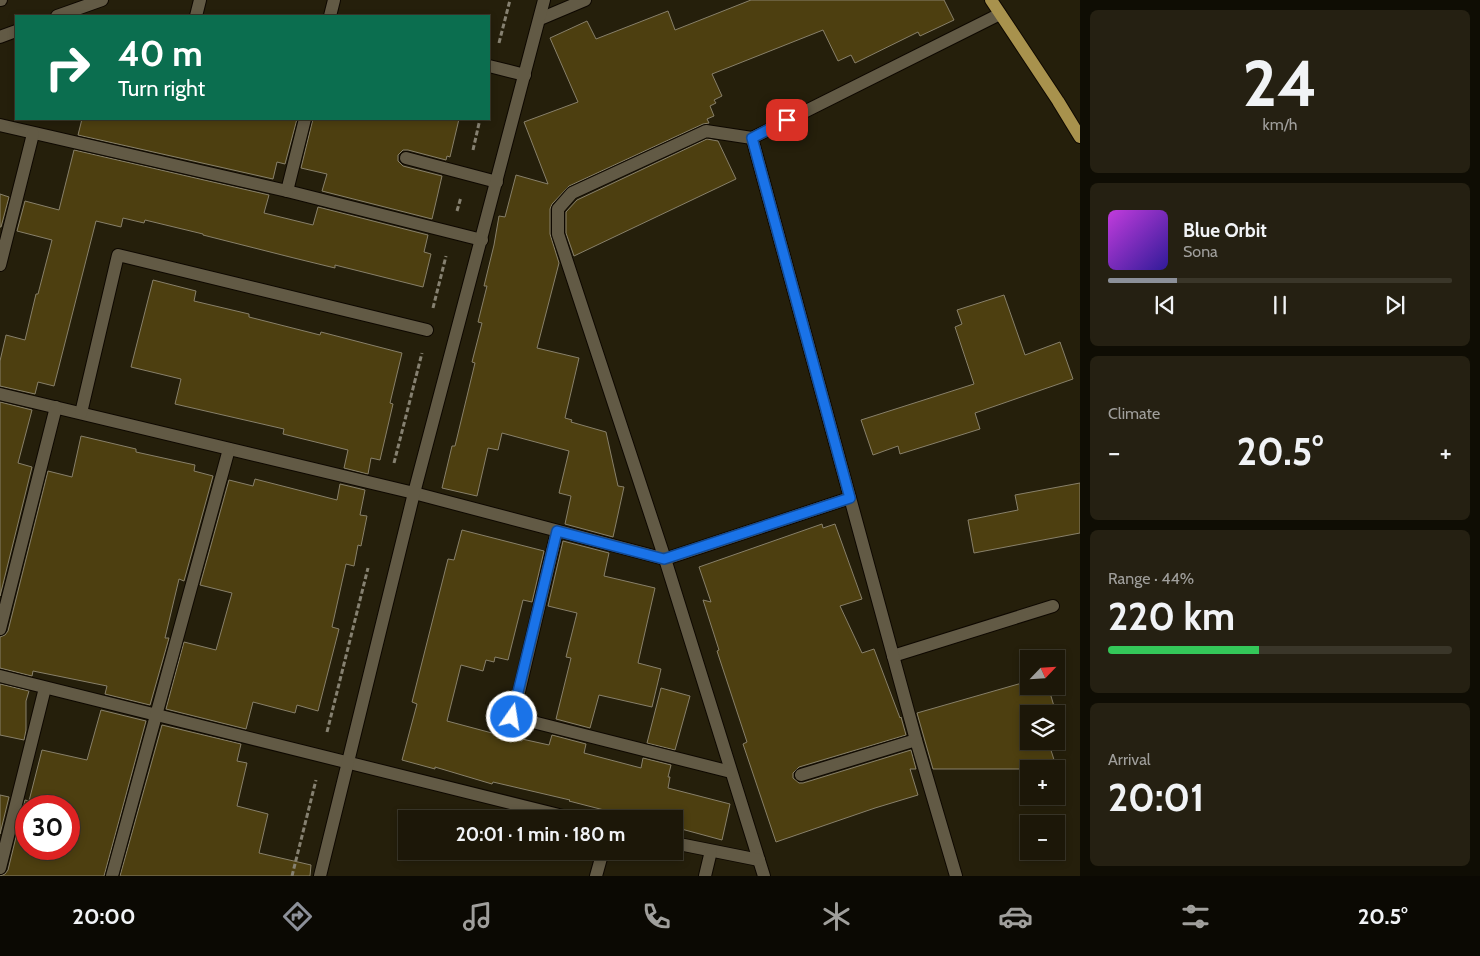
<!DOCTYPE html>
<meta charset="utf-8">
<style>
body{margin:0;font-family:Cabin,sans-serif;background:#252012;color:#f1f3f6;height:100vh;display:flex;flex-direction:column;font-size:19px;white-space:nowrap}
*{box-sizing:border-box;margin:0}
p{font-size:16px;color:#a09f9c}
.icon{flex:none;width:28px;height:28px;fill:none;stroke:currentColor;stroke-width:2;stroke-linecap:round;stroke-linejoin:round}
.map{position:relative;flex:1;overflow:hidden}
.details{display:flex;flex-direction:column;gap:10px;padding:10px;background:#0f0d04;width:400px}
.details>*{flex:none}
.banner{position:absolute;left:15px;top:15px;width:475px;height:105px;border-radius:0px;box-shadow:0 2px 8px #0003,0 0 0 1px #3a3629;background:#0b6e4f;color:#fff;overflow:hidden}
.needle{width:32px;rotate:65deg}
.tools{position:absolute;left:1020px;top:650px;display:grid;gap:10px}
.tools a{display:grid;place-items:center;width:45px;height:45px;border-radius:0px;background:#1c1708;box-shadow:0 2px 8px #0003,0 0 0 1px #3a3629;font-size:25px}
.speed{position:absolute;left:15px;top:795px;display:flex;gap:10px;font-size:25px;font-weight:700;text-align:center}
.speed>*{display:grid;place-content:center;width:65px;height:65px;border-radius:50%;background:#1c1708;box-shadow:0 2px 8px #0003,0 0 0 1px #3a3629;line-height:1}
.speed .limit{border:8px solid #d22;background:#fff;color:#111}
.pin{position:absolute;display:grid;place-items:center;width:42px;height:42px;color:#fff;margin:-21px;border-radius:10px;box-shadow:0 2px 8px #0006}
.me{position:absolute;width:55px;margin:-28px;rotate:13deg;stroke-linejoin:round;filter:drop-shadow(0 0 4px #0008)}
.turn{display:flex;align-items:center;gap:18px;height:105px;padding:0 20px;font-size:22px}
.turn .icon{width:65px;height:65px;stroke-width:2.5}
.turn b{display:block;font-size:35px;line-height:42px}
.big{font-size:38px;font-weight:700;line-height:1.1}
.details .tile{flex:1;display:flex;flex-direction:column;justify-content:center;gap:8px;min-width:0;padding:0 18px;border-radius:8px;background:#252012}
.details .dial{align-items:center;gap:0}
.dial b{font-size:65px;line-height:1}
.song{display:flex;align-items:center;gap:15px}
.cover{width:60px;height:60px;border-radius:8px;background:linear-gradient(135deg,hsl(290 70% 55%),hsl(250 70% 35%))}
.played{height:5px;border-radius:2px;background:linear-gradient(90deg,#8c9099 20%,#3a3629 20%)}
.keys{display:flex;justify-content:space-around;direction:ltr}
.heat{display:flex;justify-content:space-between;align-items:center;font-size:28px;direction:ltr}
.charge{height:8px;border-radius:4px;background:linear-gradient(90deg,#34c759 44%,#3a3629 0)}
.trip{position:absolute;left:398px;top:810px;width:285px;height:50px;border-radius:0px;background:#1c1708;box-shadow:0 2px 8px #0003,0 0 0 1px #3a3629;font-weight:700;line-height:50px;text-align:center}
.tab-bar{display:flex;height:80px;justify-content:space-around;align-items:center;background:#0b0903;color:#a09f9c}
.tab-bar .icon{width:35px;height:35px}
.tab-bar .active{color:#8c9099}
.tab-bar b{font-size:22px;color:#f1f3f6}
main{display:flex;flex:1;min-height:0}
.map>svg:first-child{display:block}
.building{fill:#4d3f10;stroke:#88806a;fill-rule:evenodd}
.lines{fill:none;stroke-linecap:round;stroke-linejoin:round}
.minor-casing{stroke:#0e0800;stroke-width:14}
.major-casing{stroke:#0e0800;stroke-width:14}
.path{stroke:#868171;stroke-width:3;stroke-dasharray:5 2.5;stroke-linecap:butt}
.minor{stroke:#625a45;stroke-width:12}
.major{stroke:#a8924d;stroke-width:12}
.route-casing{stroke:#114b97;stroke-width:12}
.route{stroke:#1a73e8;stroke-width:9}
</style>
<main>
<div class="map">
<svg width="1080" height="876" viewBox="0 0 1080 876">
<rect width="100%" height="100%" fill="#251f0b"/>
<g class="building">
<path d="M751,0h193l10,20 -34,16 -2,-4 -63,31 -4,-8 -13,6 -15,-31 -111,44 10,22 -8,4 2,3 -6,3 4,10 -7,3 2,4 -6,1 -134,62 -17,18 -2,5v25l9,29 -22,85 42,10 -14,60 7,2 -1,2 35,10 12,54 6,1 -11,50 -48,-13 6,-28 -12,-3 10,-42 -67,-18 -4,17 -10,-2 -11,48 -35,-8 10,-42h3l20,-83 -3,-1 10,-39 -4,-1 9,-36h-3l10,-41 5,-29 6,1 11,-42 32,9 -24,-62 54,-20 -28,-64 37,-17 9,18 72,-28 7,19z"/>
<path d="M82,119h215l-12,45 -8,-2 -4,17 -195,-44z"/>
<path d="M313,119h146l-9,38 -3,-1 -1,4 -38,-10h-5l-5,5v6l5,5 39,10 -10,43 -110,-28 5,-17 -26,-6z"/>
<path d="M707,139l11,2 18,38 -162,77 -8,-23v-21l11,-12z"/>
<path d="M74,150l195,45 -5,18 49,12 5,-18 110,28 -4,17 7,2 -8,33 -88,-22v3l-41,-10 -91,-23v-1l-58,-14 -1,3 -21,-5 -2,9 -25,-6 -42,165 -16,-4 -3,12 -35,-8v-25l6,-26 19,5 11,-46h2l14,-54 -35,-9 8,-30 34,9z"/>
<path d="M0,194l9,3 -8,30h-1z"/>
<path d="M153,280l43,11 -2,10 55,13v3l71,18 1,-3 81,21 -12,50 3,1 -13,56 -9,-2 -3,16 -24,-6 4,-18 -65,-16 1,-5 -109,-25 6,-25 -50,-12z"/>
<path d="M1004,295l21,60 35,-13 13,37 -98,34 5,16 -80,25 -2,-8 -25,9 -12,-35 113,-36 -19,-57 7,-3 -5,-14z"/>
<path d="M0,402l32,8 -14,53 14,4 -32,129z"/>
<path d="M81,436l55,13v3l59,13 -1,6 19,5 -29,105 -5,-2 -14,59h4l-19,67 -45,-11 2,-8 -74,-15 -1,5 -32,-8v-31l5,-2 3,-4 40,-160 24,6z"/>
<path d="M255,479l82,21 3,-16 25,6 -5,25 7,1 -6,30 -3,-1 -4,21 -8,-2 -14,63 7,2 -21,82 -21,-6 -2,8 -42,-11 -7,27 -80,-20 18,-67 32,8 16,-57 -32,-8 29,-105 24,6z"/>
<path d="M1080,483v50l-106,20 -6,-33 50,-10 -3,-15z"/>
<path d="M822,524l1,4 12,-4 27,75 -22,7 22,47 12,-4 26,69 1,-1 5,18 -107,32 -6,6v5l6,5h4l108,-33 5,19h-6l8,26 -43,13 -99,34 -33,-98 4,-2 -30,-91 2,-1 -16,-50 8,2 -12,-35z"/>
<path d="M462,530l82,21 -12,51 -9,-2 -15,60 -13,-3 -1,5 -8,-2 -3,11 -22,-6 -14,56 75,20v-2l27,6 3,-10 34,9 -2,9 57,15 2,-10 28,7 -3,12h2l-2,11 62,16 -8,36 -48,-13v-8h-35l-70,-18 1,-1 -77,-18 -1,2 -57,-17v2l-33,-9 15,-56 -5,-2 36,-143 6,1z"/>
<path d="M563,541l46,12 -5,23 51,12 -17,75 23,6 -9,38 -53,-12 -9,33 -34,-9 15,-61 -5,-1 11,-44 -29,-7z"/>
<path d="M1029,681v5h19l8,27 -27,1v27h19l9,28h-124l-16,-56z"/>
<path d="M0,684l29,7 -3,10v29l-2,10 -24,-5z"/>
<path d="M661,688l29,8 -15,54 -28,-7z"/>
<path d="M101,710l45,11 -42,155h-104l5,-2 3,-4 17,-70 4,1 13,-51 45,10zM26,806h43v43h-43z"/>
<path d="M162,725l79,19 -4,17 10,2 -10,43 31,8 -9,39 52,12 -1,11h-190z"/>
<path d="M0,795l9,2 -9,37z"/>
</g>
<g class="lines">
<g class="minor-casing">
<g id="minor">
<path d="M0,0h1"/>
<path d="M57,16l45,-16"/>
<path d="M196,16l4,-16"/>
<path d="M330,16l4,-16"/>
<path d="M540,19l45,-19"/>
<path d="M0,37l16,-6"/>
<path d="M489,66l36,9"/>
<path d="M0,125l287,66 195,49"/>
<path d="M752,138l-46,-7 -134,62 -14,16v25l107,325 99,317"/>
<path d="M406,158l91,24"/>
<path d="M287,191l18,-72"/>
<path d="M0,265l33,-131"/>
<path d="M0,394l414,99 251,66 185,-61"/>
<path d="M81,413l37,-158 309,75"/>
<path d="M557,531l-44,186 218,55"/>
<path d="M0,629l56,-222"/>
<path d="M893,656l160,-50"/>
<path d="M0,676l575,143"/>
<path d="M801,775l115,-35"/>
<path d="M674,843l85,17"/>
<path d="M0,868l45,-180"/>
<path d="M112,876l117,-427"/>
<path d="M320,876l94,-383 130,-493"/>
<path d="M596,876l7,-25"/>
<path d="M705,876l6,-25"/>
<path d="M956,876l-40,-136 -164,-602 248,-124"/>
</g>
</g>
<g class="major-casing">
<path id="major" d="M991,0l67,101 22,36"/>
</g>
<g class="path">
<path d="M499,43l11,-43"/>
<path d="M473,150l7,-31"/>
<path d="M457,211l4,-14"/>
<path d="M433,308l13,-52"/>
<path d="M394,463l28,-110"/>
<path d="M327,732l41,-164"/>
<path d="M292,876l24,-96"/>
</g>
<use href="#minor" class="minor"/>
<use href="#major" class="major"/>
</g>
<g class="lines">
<g class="route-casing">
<path id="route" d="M512,717l45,-186 107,28 186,-61 -98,-360 35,-18"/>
</g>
<use href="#route" class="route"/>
</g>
</svg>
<div class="tools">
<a><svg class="needle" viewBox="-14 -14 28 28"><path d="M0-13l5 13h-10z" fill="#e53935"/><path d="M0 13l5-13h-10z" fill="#a09f9c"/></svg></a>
<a><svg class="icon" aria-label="layers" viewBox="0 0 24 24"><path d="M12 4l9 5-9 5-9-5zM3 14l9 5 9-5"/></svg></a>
<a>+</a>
<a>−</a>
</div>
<div class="speed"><div class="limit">30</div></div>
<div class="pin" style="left:787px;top:120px;background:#d93025"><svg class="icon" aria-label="arrive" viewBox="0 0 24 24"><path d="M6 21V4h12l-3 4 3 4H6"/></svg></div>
<svg class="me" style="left:512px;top:717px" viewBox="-20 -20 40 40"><circle r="17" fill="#1a73e8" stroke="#fff" stroke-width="3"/><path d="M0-11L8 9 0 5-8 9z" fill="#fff"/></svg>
<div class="trip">20:01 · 1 min · 180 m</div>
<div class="banner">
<div class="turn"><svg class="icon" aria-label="right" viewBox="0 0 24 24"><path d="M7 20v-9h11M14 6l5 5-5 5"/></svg><div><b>40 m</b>Turn right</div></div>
</div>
</div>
<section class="details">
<div class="tile dial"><b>24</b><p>km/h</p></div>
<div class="tile">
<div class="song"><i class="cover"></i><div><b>Blue Orbit</b><p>Sona</p></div></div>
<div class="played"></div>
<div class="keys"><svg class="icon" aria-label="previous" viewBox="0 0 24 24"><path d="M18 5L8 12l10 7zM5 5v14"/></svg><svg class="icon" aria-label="pause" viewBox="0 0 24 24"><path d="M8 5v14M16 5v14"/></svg><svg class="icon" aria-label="next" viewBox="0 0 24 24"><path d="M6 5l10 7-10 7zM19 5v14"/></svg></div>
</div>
<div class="tile"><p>Climate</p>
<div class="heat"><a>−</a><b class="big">20.5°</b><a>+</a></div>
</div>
<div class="tile"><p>Range · 44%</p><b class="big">220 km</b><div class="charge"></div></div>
<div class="tile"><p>Arrival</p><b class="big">20:01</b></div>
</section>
</main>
<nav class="tab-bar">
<b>20:00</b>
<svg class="icon active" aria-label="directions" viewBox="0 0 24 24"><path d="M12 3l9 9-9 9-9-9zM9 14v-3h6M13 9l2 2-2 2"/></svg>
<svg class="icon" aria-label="music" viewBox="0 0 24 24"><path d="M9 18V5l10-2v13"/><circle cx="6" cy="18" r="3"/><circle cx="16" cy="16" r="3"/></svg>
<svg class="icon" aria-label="phone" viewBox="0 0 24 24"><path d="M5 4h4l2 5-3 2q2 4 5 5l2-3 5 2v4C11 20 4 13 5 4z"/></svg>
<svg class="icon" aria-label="climate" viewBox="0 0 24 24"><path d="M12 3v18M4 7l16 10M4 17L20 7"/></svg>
<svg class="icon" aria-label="car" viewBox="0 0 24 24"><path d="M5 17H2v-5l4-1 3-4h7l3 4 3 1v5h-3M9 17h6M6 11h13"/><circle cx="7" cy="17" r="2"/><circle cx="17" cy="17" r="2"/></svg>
<svg class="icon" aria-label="filters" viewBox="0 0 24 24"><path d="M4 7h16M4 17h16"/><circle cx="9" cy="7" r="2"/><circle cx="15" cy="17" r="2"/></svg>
<b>20.5°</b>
</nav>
